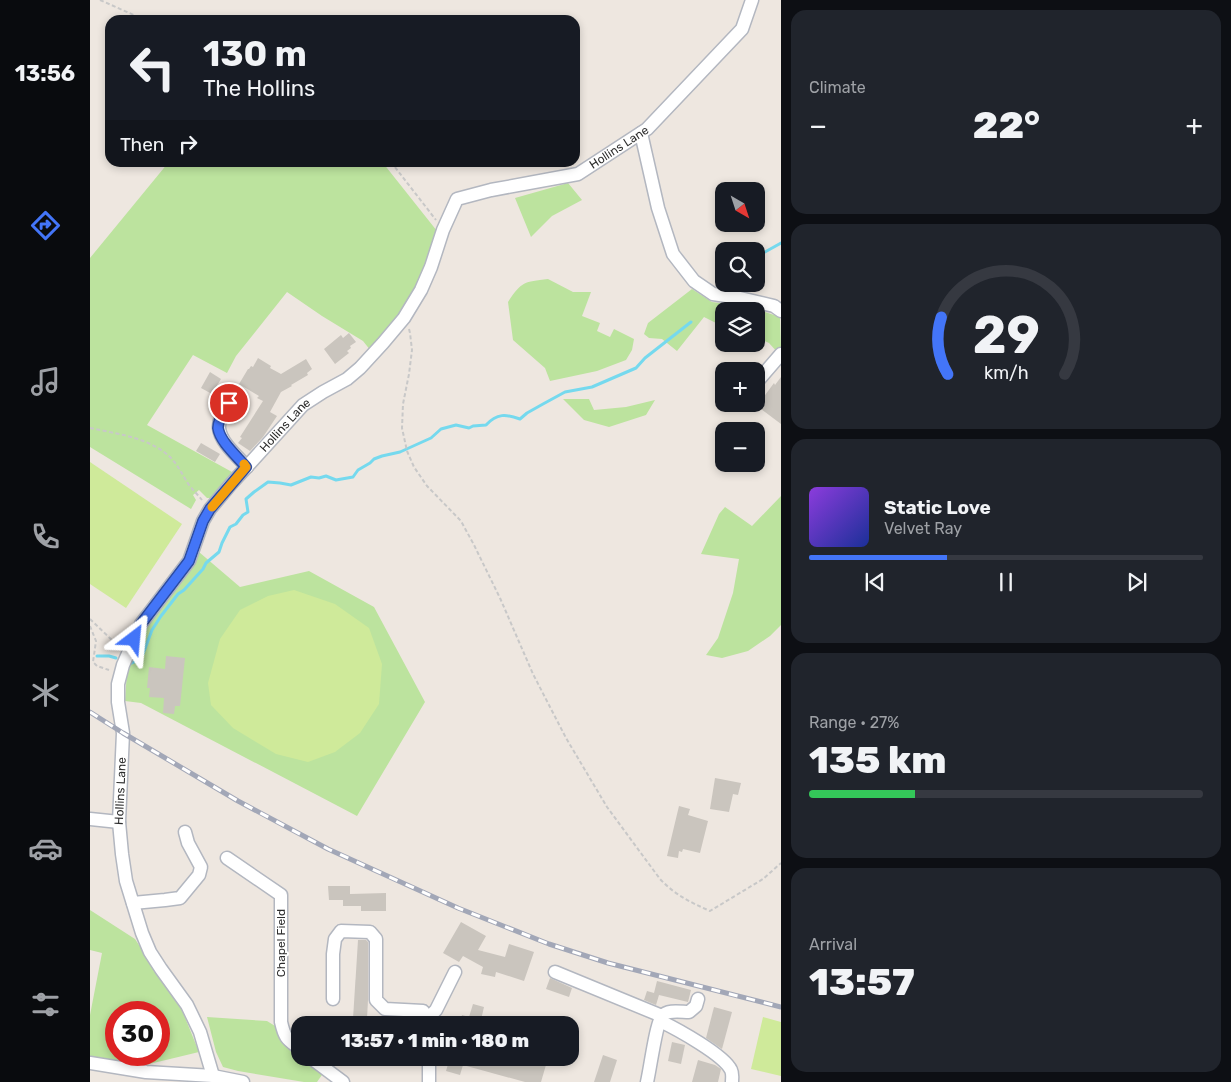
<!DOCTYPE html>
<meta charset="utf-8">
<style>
body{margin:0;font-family:Rubik,sans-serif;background:#20242c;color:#f1f3f6;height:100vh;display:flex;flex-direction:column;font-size:19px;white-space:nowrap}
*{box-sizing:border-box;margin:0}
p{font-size:16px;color:#9ea1a6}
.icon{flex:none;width:28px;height:28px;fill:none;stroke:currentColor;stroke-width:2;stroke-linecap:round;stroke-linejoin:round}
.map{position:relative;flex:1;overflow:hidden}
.panel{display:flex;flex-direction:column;gap:10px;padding:10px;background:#0d0f14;width:450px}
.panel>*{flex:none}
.hud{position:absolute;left:15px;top:15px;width:475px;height:152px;border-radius:15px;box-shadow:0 2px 8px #0003;background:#171b24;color:#f1f3f6;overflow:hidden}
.needle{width:32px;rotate:141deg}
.buttons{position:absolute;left:625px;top:182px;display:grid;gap:10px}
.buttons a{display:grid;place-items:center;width:50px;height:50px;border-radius:10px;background:#171b24;box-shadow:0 2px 8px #0003;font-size:25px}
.speed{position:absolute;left:15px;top:1001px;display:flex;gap:10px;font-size:25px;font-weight:700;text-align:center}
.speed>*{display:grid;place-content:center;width:65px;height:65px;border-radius:50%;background:#171b24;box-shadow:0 2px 8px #0003;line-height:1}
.speed .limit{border:8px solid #d22;background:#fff;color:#111}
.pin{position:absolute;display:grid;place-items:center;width:42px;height:42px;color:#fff;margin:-21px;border:2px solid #fff;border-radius:50%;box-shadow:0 1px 5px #0007}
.me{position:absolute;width:55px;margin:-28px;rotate:29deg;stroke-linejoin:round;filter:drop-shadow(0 0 4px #0008)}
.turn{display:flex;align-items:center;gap:18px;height:105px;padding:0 15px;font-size:22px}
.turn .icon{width:65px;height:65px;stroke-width:2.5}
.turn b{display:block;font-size:35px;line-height:42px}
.then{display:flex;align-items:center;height:48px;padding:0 15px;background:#0003;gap:10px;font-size:19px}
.big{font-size:38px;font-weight:800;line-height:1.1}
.panel .widget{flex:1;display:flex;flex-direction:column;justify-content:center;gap:8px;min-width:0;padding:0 18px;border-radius:15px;background:#20242c}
.panel .dial{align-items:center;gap:0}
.dial svg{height:130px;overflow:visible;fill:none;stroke:#363941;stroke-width:7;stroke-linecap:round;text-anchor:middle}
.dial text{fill:#f1f3f6;stroke:none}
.song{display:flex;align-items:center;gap:15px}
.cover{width:60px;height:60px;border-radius:8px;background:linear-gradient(135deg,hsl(270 70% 55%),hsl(230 70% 35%))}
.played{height:5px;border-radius:2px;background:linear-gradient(90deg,#4375f8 35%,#363941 35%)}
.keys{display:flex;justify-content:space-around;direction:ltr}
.heat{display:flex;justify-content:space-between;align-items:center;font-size:28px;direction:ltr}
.charge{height:8px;border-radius:4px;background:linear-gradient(90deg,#34c759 27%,#363941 0)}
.trip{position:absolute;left:201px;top:1016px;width:288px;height:50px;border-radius:15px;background:#171b24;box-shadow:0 2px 8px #0003;font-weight:800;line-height:50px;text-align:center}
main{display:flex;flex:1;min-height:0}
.dock{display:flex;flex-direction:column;width:90px;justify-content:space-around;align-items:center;background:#090b0e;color:#9ea1a6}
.dock .icon{width:35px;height:35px}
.dock .on{color:#4375f8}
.dock b{font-size:22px;color:#f1f3f6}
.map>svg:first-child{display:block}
.green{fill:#bce39e;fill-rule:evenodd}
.pitch{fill:#cfea9a}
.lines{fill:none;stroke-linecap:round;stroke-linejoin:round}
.stream{stroke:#75d9ee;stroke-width:3}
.building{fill:#cac5be}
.minor-casing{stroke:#b3b7c0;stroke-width:15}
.path{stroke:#c8c8c8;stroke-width:2;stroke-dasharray:4 2.5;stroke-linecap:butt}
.minor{stroke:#fff;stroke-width:12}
.rail-casing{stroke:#a2a7b7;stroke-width:5}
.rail{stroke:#fff;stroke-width:3;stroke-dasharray:9;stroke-linecap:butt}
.route-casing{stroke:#2c4ca1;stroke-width:12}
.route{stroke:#4375f8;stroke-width:9}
.slow{stroke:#f59e0b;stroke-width:9}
.labels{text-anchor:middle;stroke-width:4;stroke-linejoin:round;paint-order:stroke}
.street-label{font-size:12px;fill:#2d2d2d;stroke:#fff}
</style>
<main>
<nav class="dock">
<b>13:56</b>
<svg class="icon on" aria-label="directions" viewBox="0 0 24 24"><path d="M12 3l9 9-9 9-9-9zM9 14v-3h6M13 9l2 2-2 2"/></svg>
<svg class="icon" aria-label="music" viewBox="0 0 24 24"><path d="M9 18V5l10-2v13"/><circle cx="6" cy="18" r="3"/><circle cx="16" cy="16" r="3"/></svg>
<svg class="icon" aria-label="phone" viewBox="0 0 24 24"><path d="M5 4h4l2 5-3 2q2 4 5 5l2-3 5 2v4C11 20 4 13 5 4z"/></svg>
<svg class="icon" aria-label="climate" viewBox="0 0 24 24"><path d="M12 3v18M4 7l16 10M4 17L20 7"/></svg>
<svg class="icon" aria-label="car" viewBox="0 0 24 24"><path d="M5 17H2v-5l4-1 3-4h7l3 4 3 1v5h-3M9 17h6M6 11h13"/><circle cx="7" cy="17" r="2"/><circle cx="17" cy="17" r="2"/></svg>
<svg class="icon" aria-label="filters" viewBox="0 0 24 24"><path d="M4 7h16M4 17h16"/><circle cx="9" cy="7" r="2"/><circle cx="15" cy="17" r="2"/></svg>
</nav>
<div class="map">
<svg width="691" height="1082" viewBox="0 0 691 1082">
<rect width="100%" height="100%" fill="#eee7e0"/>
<g class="green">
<path d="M78,163h215l54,68c-5,19 -12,38 -20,55 -12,24 -30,45 -46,65l-8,-10 -41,-25 -35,-24 -51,64 -9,17 -34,-18 -46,70 85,47 -22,26h-3l-8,-8 -6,5 3,5 -5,9 -101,-62v-189z"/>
<path d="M478,183l14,17 -30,16 -21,21 -16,-39z"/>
<path d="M458,279l25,13h18l-9,24 18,7 -3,8 13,6 4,-8 20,10 -2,11 -6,10 -29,11 -47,10 -5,-13 -32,-28 -5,-38c14,-21 16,-20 40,-23z"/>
<path d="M602,289l20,13 38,5 30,10 1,31 -3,5 -9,-10 -13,-6v-26h-32v14l-6,-1 -14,-7 -27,34 -15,-12 -13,-1 -5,-4 4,-11z"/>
<path d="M473,399h26l5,11 32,-3 29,-7 -9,15 -37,12 -25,-7z"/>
<path d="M691,496v129l-11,11 -22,15 -26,7 -16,-3 12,-17 15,-45 6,-34 -38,-5 18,-40 6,-7 27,19z"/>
<path d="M109,552l41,35 69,-16 65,36 51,95 -68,114 -216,-113 -16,-2 2,-30 6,-20 19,-34 25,-30 17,-24z"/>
<path d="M0,910l45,29 47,71 17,42 -58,14 -51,-9v-42l12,-62 -12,-3zM26,1012h43v43h-43z"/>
<path d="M117,1017l60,4 8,5 4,11 6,8 15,10v3h3l21,14 -7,10h-13l-66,-11 -15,-4 -7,-15z"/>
</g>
<g class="pitch">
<path d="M0,462l92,62 -56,84 -36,-24z"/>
<path d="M204,590l41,14 34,24 13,36 -3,40 -19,29 -25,19 -27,10 -32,-8 -43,-26 -22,-23 -3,-22 12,-44 20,-29 28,-14z"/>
<path d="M673,1017l18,5v54l-30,-7z"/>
</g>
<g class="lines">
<g class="stream">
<path d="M666,257l25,-14"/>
<path d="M7,656h12l7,2"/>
<path d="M39,664l7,-3 7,-7 9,-24 9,-14 17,-22 6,-4 19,-21 3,-6 13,-11 3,-9 8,-16 6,-3 7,-9 5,-3 -2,-13 8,-7 14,-10 12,1 11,2 20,-8 8,1 7,-2 10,4 17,-3 5,-7 12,-7 4,-4 8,-3 18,-4 31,-14 10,-9 15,-4 13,3 4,-2 13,-1c11,-12 20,-11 34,-6l7,-6 16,-9 22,-12 27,-5 44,-19 9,-10 46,-36"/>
</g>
</g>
<g class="building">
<path d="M259,333l7,9 -6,4 1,2 -4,3 2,2 -14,11 -11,-15 17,-14 2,3z"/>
<path d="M168,358l13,8 -1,2 11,6 25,-15 6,10 -5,4 1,2 -17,10 1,1 -11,6 -11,20 7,4 -14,21 -13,14 -12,-8 4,-5 -2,-1 23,-36 -6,-3 2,-2 -20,-12 9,-15h1l2,-3 2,1z"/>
<path d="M120,372l11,7 -9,15 -11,-6z"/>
<path d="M691,377v47l-24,-18 17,-23 1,2z"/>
<path d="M111,443l19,11 -5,8 -19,-11z"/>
<path d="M76,656l19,2 -5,48h-5l-1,8 -11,-1 1,-15 -15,-1 1,-9h-3l2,-21 16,2z"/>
<path d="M625,778l26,5 -3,12 -5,-1 -4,18 -19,-3z"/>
<path d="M589,806l11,3 -2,6 20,6 -8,32 -17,-4 -1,3 -3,-1 -1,7 -11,-2z"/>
<path d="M238,886h22v8l36,-1v18h-25v-5h-18v-6h-14z"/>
<path d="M371,922l25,14 -8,14 27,7 4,-13 25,8 -10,29 -28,-9 -1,5 -14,-3 2,-7 -20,-11 -4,6 -16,-9z"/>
<path d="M268,940h8l2,2v58l-1,19h-14z"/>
<path d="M460,978l22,10 -3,9 -23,-8z"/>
<path d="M567,981l34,9 -3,12 -29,-7 -3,10 -12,-5 3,-9 7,2z"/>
<path d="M383,1004l11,3 -3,13 7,2 -1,3h-28l3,-10 7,2z"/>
<path d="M624,1007l18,5 -10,37 -16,-11z"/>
<path d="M582,1042l13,3 -4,19 -13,-3z"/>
<path d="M513,1055l14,5 -7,22h-16z"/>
<path d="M356,1058h58l25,6 2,-6h17l-7,24h-16l-62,-17 -3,10 -14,-4 3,-10 -3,-1z"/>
<path d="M608,1060l17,5 6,4 -3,13h-26z"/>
</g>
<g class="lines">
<g class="minor-casing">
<g id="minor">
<path d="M551,133l17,75 15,46 21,27 19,13 27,4 34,8 7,5"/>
<path d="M666,383l25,-29"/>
<path d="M139,403c-4,7 -11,16 -10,25 1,14 19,29 28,39"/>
<path d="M0,819l29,3"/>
<path d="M137,858l54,37v127c4,17 6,17 19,27"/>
<path d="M43,903l32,-3 15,-2 19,-23 2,-8 -13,-24 -3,-11"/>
<path d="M465,972l107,44"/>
<path d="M243,999v-45l2,-15 6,-8 29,1 6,7v61l9,9 38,2 9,12 -1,2"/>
<path d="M338,1018l8,-8 19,-38"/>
<path d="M570,1021c17,8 64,34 71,49 2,4 1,8 1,12"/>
<path d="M221,1058l32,24"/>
<path d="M339,1058v24"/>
<path d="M0,1063l56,9 67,4 30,6"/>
<path id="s1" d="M123,1076l-13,-44 -13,-27 -26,-36 -11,-17 -8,-19 -16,-52 -4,-27 -3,-32 4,-89 -5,-31v-18l5,-19 18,-41 48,-63 14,-40 7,-12 21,-25 72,-79 20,-13 24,-13 13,-11 23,-25 21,-25 17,-28 10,-23 12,-37 14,-31 34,-9 87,-16 69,-45 95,-100 10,-29"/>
<path d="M557,1082c3,-12 9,-59 15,-66 6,-7 19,-4 27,-4l7,-6 2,-7"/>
</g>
</g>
<g class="path">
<path d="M10,0l45,20"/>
<path d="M301,162l45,58"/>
<path d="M319,329l1,4 2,17 -3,24 -6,30 -1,24 5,23 7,16 13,19 34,35 13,24 26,53 33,76 33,64 41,69 53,72c15,16 30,23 50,32l53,-32 18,-16"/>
<path d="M0,428c28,6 62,10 82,31 7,8 11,17 17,26 4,5 9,10 13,15"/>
<path d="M0,619l29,28"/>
<path d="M0,626l6,15 -3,21 4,4 12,4"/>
</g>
<use href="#minor" class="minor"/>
<g class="rail-casing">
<path id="rail" d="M0,712l33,21 115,68 90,48 130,59 91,36 59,19 173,44"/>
</g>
<use href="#rail" class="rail"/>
</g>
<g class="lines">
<g class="route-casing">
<path id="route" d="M44,639l7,-15 48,-63 14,-40 7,-12 36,-42c-8,-10 -26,-25 -28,-39 0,-9 7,-18 11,-25"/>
</g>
<use href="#route" class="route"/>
<path class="slow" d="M122,507l34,-40 -2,-3"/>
</g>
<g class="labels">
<g class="street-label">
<text dy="4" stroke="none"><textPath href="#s1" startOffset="1191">Hollins Lane</textPath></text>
<text dy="4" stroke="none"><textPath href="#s1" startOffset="726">Hollins Lane</textPath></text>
<text dy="4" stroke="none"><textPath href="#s1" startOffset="306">Hollins Lane</textPath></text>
<text transform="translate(191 943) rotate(-90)" y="4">Chapel Field</text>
</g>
</g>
</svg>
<div class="buttons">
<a><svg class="needle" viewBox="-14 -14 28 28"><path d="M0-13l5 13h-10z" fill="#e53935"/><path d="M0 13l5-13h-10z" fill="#9ea1a6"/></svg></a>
<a><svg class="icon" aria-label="search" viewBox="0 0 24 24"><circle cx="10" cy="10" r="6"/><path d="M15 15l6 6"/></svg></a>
<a><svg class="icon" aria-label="layers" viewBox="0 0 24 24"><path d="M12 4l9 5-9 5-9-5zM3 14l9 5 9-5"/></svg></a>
<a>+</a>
<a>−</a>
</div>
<div class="speed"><div class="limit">30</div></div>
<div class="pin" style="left:139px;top:403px;background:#d93025"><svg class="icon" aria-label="arrive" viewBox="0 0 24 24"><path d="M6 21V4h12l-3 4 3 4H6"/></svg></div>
<svg class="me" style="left:44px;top:639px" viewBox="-20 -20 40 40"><path d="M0-17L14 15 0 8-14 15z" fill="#4375f8" stroke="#fff" stroke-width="4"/></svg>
<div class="trip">13:57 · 1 min · 180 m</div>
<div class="hud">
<div class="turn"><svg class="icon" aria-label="left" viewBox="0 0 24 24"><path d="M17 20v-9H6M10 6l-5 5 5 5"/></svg><div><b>130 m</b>The Hollins</div></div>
<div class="then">Then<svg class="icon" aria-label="right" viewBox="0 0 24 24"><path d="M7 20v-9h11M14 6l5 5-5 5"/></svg></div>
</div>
</div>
<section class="panel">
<div class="widget"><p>Climate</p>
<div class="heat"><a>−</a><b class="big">22°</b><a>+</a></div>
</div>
<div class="widget dial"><svg viewBox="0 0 100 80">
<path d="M14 69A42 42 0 1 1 86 69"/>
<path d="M14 69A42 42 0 0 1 10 34" stroke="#4375f8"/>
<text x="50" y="56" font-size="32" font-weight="700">29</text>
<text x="50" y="72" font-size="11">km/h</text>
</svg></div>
<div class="widget">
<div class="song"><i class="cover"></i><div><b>Static Love</b><p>Velvet Ray</p></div></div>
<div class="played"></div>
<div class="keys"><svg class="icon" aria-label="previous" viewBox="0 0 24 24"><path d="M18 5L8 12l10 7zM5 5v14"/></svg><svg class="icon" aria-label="pause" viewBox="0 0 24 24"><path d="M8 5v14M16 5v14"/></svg><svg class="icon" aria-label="next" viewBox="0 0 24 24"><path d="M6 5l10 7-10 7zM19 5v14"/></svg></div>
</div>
<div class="widget"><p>Range · 27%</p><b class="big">135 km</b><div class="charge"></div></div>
<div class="widget"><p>Arrival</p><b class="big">13:57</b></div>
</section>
</main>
